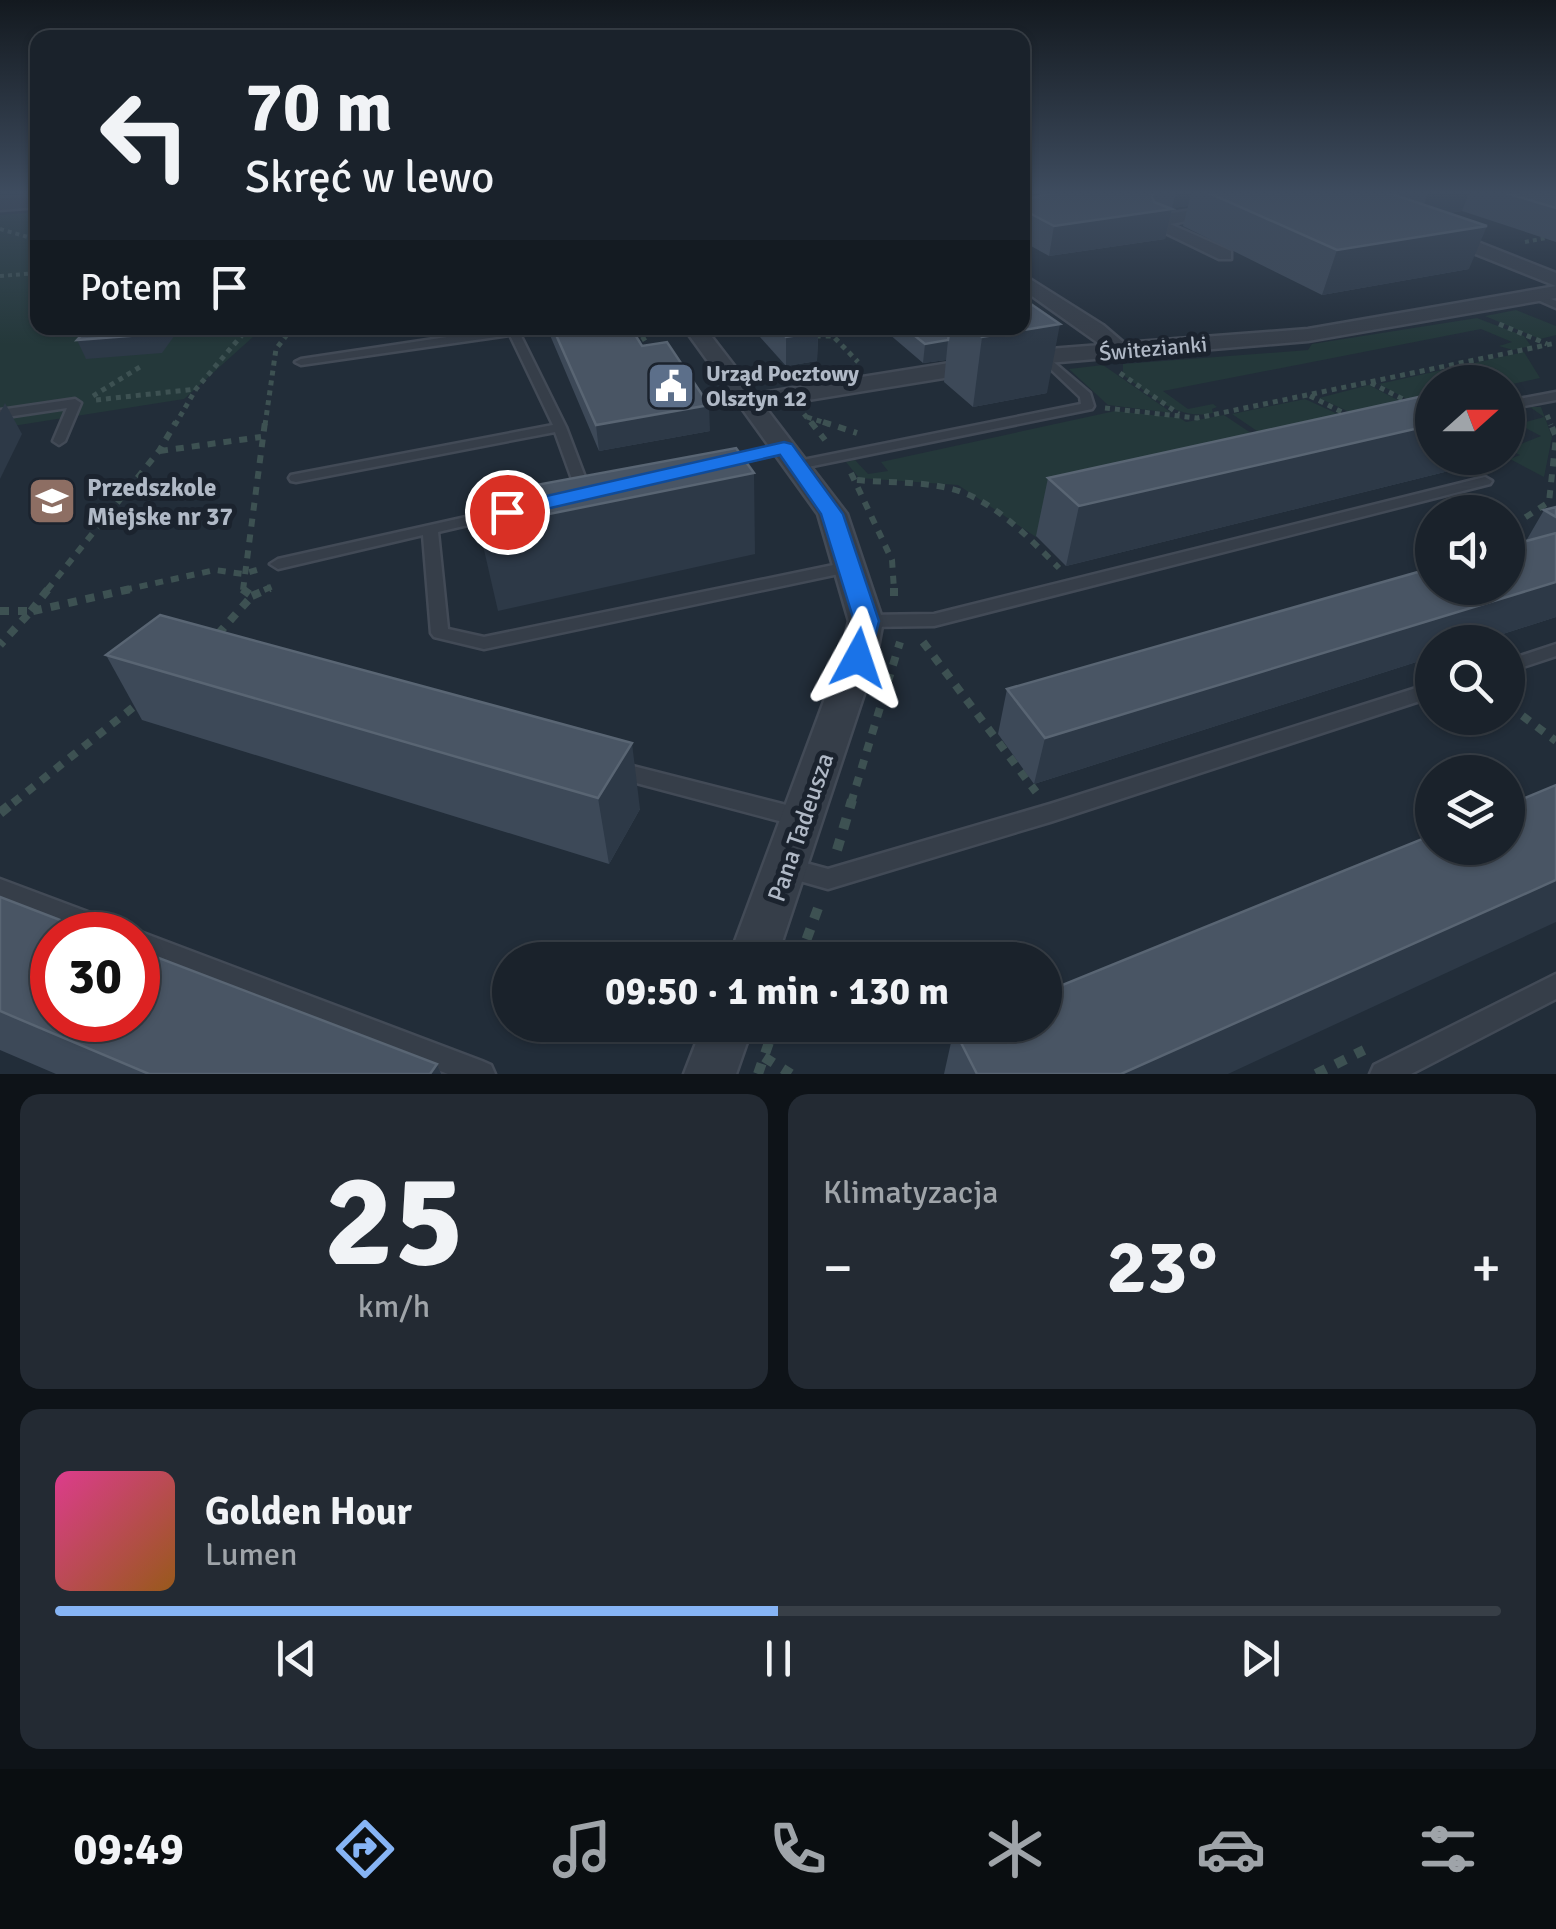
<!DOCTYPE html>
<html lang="pl">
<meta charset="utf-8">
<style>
body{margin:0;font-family:Signika,sans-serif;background:#232a33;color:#f1f3f6;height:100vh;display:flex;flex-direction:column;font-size:38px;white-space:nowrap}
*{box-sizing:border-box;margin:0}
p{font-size:32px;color:#9fa4a9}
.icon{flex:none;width:55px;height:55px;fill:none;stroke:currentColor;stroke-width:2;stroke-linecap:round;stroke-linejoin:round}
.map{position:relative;height:1074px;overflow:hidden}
.sheet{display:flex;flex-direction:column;gap:20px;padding:20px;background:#0e1318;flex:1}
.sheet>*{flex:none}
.hud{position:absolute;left:30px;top:30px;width:1000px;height:305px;border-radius:20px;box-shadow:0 2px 8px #0004,0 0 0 2px #383f47;background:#1a222b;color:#f1f3f6;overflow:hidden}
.needle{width:65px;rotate:69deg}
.buttons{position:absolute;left:1415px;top:365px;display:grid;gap:20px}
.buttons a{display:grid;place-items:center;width:110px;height:110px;border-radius:50%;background:#1a222b;box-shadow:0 2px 8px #0004,0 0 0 2px #383f47;font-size:50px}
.speed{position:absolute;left:30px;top:912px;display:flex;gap:20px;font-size:50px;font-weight:700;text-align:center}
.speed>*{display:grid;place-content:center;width:130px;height:130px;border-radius:50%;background:#1a222b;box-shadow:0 2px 8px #0004,0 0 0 2px #383f47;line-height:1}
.speed .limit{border:15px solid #d22;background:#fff;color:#111}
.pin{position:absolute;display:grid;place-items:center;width:85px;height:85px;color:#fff;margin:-42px;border:5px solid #fff;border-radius:50%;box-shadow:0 2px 10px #0007}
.me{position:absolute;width:110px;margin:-55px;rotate:5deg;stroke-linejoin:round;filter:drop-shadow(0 0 8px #0008)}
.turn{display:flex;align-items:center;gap:35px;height:210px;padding:0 50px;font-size:45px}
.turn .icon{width:130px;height:130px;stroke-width:2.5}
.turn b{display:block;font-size:70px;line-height:85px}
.then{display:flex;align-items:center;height:95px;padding:0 50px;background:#0003;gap:20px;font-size:38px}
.big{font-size:75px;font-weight:800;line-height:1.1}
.sheet .widget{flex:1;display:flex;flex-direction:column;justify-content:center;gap:15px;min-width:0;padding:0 35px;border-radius:20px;background:#232a33}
.sheet .dial{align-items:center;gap:0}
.dial b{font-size:130px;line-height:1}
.song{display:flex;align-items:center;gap:30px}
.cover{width:120px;height:120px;border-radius:15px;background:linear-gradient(135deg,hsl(330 70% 55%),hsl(30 70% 35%))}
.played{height:10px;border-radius:5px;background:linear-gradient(90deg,#86b4f5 50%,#383f47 50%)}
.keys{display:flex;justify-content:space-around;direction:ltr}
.heat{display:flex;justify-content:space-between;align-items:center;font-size:55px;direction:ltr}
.sheet .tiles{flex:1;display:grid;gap:20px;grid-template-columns:1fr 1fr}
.widget:last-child{grid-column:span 2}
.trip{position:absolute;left:492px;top:942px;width:570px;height:100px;border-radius:50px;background:#1a222b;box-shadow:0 2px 8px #0004,0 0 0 2px #383f47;font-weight:800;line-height:100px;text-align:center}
.menu{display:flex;height:160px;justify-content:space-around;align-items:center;background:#0a0e11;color:#9fa4a9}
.menu .icon{width:70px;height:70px}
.menu .current{color:#86b4f5}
.menu b{font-size:45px;color:#f1f3f6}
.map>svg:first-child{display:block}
.green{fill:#24383a}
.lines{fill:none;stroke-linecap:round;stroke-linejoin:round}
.service-casing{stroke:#424a56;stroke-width:5}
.minor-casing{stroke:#424a56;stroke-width:5}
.tertiary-casing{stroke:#424a56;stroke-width:5}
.path-far4{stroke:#3d5152;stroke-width:4;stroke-dasharray:4 4;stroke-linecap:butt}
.path-far3{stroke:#3d5152;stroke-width:5;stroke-dasharray:5 5;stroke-linecap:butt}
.path-far2{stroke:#3d5152;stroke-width:6;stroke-dasharray:8 8;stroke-linecap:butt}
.path-far1{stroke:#3d5152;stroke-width:8;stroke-dasharray:9 9;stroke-linecap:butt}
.path{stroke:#3d5152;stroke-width:10;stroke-dasharray:11 11;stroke-linecap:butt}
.service{fill:#363e49;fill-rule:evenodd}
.minor{fill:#363e49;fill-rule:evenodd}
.tertiary{fill:#363e49;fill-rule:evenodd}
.wall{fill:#3d4958}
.shaded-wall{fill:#2d3947}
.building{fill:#495564;stroke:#596573;stroke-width:2.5}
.route{fill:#1a73e8;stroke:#114b97;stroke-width:2.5}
.labels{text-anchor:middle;stroke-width:10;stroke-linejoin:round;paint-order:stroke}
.far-street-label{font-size:22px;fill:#b0b9c6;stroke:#1b232e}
.far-poi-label{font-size:22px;font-weight:bold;fill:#b0b9c6;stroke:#1b232e;text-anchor:start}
.poi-label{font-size:25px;font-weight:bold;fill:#b0b9c6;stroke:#1b232e;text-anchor:start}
.street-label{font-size:25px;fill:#b0b9c6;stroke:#1b232e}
</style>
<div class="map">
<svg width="1556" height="1074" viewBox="0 0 1556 1074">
<rect width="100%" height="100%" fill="#222d39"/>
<g class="green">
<path d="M37,212l1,116h225l-79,71 -184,29v-213z"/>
<path d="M1516,310l40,16v9l-16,4 -55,-23z"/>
<path d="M1477,318l47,18 7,10 -18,4 -14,-4 13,-4 -31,-13 -318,62 25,18 25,-5 4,3 -5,2 1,4c-37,8 -61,-18 -90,-38v-11l185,-14 4,-6z"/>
<path d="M1524,352l16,26 -32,7 -76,-3v19l-16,3 -37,-20z"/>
<path d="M1103,365l69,48 -64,-8 -39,-36z"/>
<path d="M1369,385l63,33 -74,-2 -39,-18z"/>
<path d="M1305,399l35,16 92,20v8l-396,94 -78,-52 -99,-7 -13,-16 9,-2 13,14 20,-3 -7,-9 234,-51 65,7 6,4 38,-7 27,18 6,-2 -25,-17z"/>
<path d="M1530,407h11l11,30 -8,40 -34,-18 10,-4 -12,-6 33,-13 -23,-12 26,-7z"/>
</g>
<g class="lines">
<g class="service-casing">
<g id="service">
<path d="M1534,292l22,9v7l-25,-11v-4z"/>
<path d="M507,328h10l49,99 25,66 -2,3h-10l-2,-3 -22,-61 -259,50 -5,-1 -2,-3 2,-3 5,-1 257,-49 -43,-90 -209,30 -6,-3 6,-3z"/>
<path d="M1043,353l47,40 4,13 -2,3 -294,60 -7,-4 7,-4 283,-57 -1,-7 -41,-39 -2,-2z"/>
<path d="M1556,392v8l-48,9v-8z"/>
<path d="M75,399l6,4 -16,38 -6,4 -6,-4 14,-33 -67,10v-8z"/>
<path d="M785,444l5,1 2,3 -2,3 -65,15 -7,-4 2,-3z"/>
<path d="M1485,477l7,4 -2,3 -556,142 -68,1 -6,-2 -2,-4 2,-4 6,-2 68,-1z"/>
<path d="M493,511l5,1 2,3 -2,3 -60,14 10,97 36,8 364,-75 8,5 -8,5 -364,77 -50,-12 -3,-4 -8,-98 -145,34 -8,-5 8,-5z"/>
<path d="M1556,644v12l-48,16v-12z"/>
<path d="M1432,683v14l-382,125 -222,67 -49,-14 -3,-7 3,-7 8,-3 41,11 222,-65z"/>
<path d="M617,762l181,46 7,3 3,6 -3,6 -7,3 -188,-50 -3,-6 3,-6z"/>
<path d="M0,879l128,48 3,7 7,-3 344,130 9,4 4,9h-47l-310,-121v-18h-46l-92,-36z"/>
<path d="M1556,974v25l-145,75h-41l4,-9z"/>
</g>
</g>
<g class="minor-casing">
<g id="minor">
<path d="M1227,205l6,2v6l-63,11 61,27v8h-12l-70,-34 16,-11z"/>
<path d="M1433,229h12l111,44v13l-123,-49z"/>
<path d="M1022,274l81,51 21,18 184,-14 248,-43v12l-248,43 -284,24 -259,42 82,107 36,107 -7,37 -100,302h-48l112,-302 9,-37 -31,-107 -134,-186h21l51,66 268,-43 77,-6 -79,-56z"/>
<path d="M703,1025h50l-17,49h-52z"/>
</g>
</g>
<g class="tertiary-casing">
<path id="tertiary" d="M38,196v11l-38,3v-12z"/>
</g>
<g class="path-far4">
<path d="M0,229l38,11"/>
<path d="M1525,242l31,-6"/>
<path d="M0,276l38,-3"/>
</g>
<g class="path-far3">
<path d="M1499,324l48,20"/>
<path d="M637,328l15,24"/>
<path d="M809,328l8,8h16l25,26"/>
<path d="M1120,373l59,41"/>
<path d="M1371,383l38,19"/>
<path d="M93,396l50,-31"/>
<path d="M1310,396l38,19"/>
<path d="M96,400l100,-11"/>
<path d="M1105,408l92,10 359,-75"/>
<path d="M804,414l9,11"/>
<path d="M1547,415l4,10"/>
<path d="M807,417l24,8"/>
<path d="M175,425l21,-36 52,-61"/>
<path d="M265,425l11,-76 16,-21"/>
</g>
<g class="path-far2">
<path d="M811,422l14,18"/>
<path d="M823,422l34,11"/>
<path d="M160,451l101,-14"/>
<path d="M851,473l41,87 2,30"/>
<path d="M857,480c31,3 64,1 95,9 42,11 77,49 107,79"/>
<path d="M1512,526l37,-24 7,-65 -6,-15"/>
<path d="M1508,529l4,-3 2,24"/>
<path d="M47,590l112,-139 17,-29"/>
<path d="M124,590l91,-20 28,4 17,-5"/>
<path d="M243,590l22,-168"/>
<path d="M264,590l14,-6"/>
</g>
<g class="path-far1">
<path d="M894,588v8"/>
<path d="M252,596l18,-8"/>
<path d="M0,611h31l-31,34"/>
<path d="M31,611l18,-23"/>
<path d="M33,611l102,-23"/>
<path d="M218,634l34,-38 -11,-8"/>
<path d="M923,642l113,150"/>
<path d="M1508,705l48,36"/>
<path d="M13,803l128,-102"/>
<path d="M851,803l49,-161"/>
</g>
<g class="path">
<path d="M0,813l16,-13"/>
<path d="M837,850l15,-50"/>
<path d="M799,960l22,-60"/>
<path d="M764,1057l27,17"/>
<path d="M758,1074l17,-49"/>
<path d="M1316,1074l48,-24"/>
</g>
<use href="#service" class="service"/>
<use href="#minor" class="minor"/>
<use href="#tertiary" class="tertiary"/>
</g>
<g class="wall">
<path d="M1022,193h534v49l-94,-31 -13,2 20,56 -147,26 -139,-69 5,-20 -16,2 -10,-3 10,4 -7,30 -116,17 -27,-15z"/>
<path d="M547,328h84l11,18 68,85 -111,20z"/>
<path d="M752,328h61l5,4 -1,29 -31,5z"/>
<path d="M882,328h140l25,65 -74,14 -29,-25 2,-22 -23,3z"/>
<path d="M1432,458h55l-2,4 -419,104 -30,-30 12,-58z"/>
<path d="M1556,507v110l-78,25h-46v15l-398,127 -36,-50 9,-45 519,-148 18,-31z"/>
<path d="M106,655l534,154 -31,55 -467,-144z"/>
<path d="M0,897l437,167 4,10h-385l-56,-24z"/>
<path d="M954,1029l274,45h-284z"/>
</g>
<g class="shaded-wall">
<path d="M1022,193h62l-57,19z"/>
<path d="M1154,193h1l-4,19 21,-3 -7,30 -116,17 5,-30 98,-30z"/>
<path d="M1176,193h15l-3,13 -16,2z"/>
<path d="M1428,193h41l-7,18 -43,7z"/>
<path d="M1487,226l-18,43 -147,26 15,-45z"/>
<path d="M1060,324l-13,69 -74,14 9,-70z"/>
<path d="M158,328h22l-18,25 -76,6 -9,-19z"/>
<path d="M818,332l-1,29 -31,5v-29z"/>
<path d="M948,340l-2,20 -23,3 2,-19z"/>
<path d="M5,403l17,31 -22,45v-66z"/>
<path d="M709,405l1,26 -111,20 -3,-26z"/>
<path d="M1432,425v33h55l-2,4 -419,104 13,-60z"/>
<path d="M754,473l1,81 -257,57 -19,-83z"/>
<path d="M1556,582v35l-78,25h-46v15l-398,127 11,-46z"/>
<path d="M632,743l8,66 -31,55 -11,-66z"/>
<path d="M1556,880v42l-328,152h-107z"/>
<path d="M437,1064l4,10h-11z"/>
</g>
<g class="building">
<path d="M1053,193h101l-2,3 2,6 18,7 -118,17 -32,-17v-14l5,4z"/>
<path d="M1209,193h180l98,33 -150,24z"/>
<path d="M1506,193h50v15z"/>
<path d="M1028,302l32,22 -78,13 -12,-9h52v-25z"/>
<path d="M88,328h70l-4,6 -77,6z"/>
<path d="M553,328h78l11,18 25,-4 42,63 -113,20z"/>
<path d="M778,328h35l5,4 -32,5z"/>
<path d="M905,328h45l-2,12 -23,4z"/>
<path d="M1432,394v31l-353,81 -31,-28z"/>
<path d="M736,448l18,25 -275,55 -7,-31z"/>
<path d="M1556,507v10l-12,-7z"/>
<path d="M1556,533v49l-511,156 -38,-49 425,-121v20h76v-42z"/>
<path d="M160,615l472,128 -34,55 -492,-143z"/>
<path d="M1556,785v95l-435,194h-144l-23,-45 10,-4h81v-33l387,-157v13h76v-43z"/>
<path d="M0,897l99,38h-47v85h86v-70l299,114 -7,10h-281l-149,-63z"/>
</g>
<linearGradient id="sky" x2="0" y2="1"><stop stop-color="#13191f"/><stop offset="0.56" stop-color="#3e4c5f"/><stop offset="1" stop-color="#3e4c5f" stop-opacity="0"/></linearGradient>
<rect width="1556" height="344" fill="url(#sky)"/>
<path class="route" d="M784,442l8,2 51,70 36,107 -11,44h-19l-4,-7 9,-37 -33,-107 -41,-59 -273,63 -11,-6 11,-7z"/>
<defs>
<g id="civic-square" transform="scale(2.5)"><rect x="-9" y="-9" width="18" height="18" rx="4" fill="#5c6f8a" stroke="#1b232e"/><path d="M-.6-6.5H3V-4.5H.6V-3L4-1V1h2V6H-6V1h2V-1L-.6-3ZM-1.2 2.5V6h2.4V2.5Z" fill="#fff"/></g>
<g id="school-square" transform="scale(2.5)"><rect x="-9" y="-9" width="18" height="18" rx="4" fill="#8d6e63" stroke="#1b232e"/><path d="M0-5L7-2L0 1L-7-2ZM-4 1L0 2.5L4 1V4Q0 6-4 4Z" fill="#fff"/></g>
</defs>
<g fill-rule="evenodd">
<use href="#civic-square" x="671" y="386"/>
<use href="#school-square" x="52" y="501"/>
</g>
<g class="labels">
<g class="far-street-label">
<text transform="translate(1153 348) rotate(-5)" y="8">Świtezianki</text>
</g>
<g class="far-poi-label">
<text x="706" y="381">Urząd Pocztowy<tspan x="706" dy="25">Olsztyn 12</tspan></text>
</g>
<g class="poi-label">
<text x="87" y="496">Przedszkole<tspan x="87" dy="29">Miejske nr 37</tspan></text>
</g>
<g class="street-label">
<text transform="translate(800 827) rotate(-71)" y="9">Pana Tadeusza</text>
</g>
</g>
</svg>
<div class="buttons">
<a><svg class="needle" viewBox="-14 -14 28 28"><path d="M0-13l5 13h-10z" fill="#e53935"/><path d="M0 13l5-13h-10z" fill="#9fa4a9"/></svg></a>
<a><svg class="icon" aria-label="sound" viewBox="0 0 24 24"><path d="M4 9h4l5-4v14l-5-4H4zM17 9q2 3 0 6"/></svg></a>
<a><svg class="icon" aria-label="search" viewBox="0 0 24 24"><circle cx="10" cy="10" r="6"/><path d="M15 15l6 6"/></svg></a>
<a><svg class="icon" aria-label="layers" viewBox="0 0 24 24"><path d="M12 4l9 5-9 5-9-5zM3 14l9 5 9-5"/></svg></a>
</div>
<div class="speed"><div class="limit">30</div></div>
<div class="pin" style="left:507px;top:512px;background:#d93025"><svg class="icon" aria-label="arrive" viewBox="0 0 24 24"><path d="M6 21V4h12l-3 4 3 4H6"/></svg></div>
<svg class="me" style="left:858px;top:658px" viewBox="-20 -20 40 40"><path d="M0-17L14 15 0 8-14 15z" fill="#1a73e8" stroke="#fff" stroke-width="4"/></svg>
<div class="trip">09:50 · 1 min · 130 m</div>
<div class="hud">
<div class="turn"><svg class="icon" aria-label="left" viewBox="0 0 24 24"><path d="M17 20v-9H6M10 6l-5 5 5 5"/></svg><div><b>70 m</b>Skręć w lewo</div></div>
<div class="then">Potem<svg class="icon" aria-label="arrive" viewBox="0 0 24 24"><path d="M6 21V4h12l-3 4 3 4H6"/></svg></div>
</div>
</div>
<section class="sheet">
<div class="tiles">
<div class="widget dial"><b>25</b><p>km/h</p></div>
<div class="widget"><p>Klimatyzacja</p>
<div class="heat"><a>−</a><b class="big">23°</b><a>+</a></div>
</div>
<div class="widget">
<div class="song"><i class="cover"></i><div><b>Golden Hour</b><p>Lumen</p></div></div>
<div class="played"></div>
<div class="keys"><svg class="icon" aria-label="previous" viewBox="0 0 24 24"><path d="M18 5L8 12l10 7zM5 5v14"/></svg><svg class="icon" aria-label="pause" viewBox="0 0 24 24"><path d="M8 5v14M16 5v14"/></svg><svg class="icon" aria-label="next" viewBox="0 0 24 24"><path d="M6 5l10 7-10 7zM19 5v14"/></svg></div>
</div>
</div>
</section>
<nav class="menu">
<b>09:49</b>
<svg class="icon current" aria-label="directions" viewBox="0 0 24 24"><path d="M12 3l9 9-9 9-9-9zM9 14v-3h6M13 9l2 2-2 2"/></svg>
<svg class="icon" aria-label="music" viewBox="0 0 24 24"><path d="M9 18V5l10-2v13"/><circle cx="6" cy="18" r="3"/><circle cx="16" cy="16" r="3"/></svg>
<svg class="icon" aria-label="phone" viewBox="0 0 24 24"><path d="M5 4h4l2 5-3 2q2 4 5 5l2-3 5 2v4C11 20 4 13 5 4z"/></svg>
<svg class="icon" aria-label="climate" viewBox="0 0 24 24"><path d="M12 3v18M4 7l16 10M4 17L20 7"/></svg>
<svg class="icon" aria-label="car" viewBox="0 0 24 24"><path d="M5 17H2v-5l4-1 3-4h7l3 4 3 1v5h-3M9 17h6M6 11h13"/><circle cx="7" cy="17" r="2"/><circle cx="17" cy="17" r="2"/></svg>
<svg class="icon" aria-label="filters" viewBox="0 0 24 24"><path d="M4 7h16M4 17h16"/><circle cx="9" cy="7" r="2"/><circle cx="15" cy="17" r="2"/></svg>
</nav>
